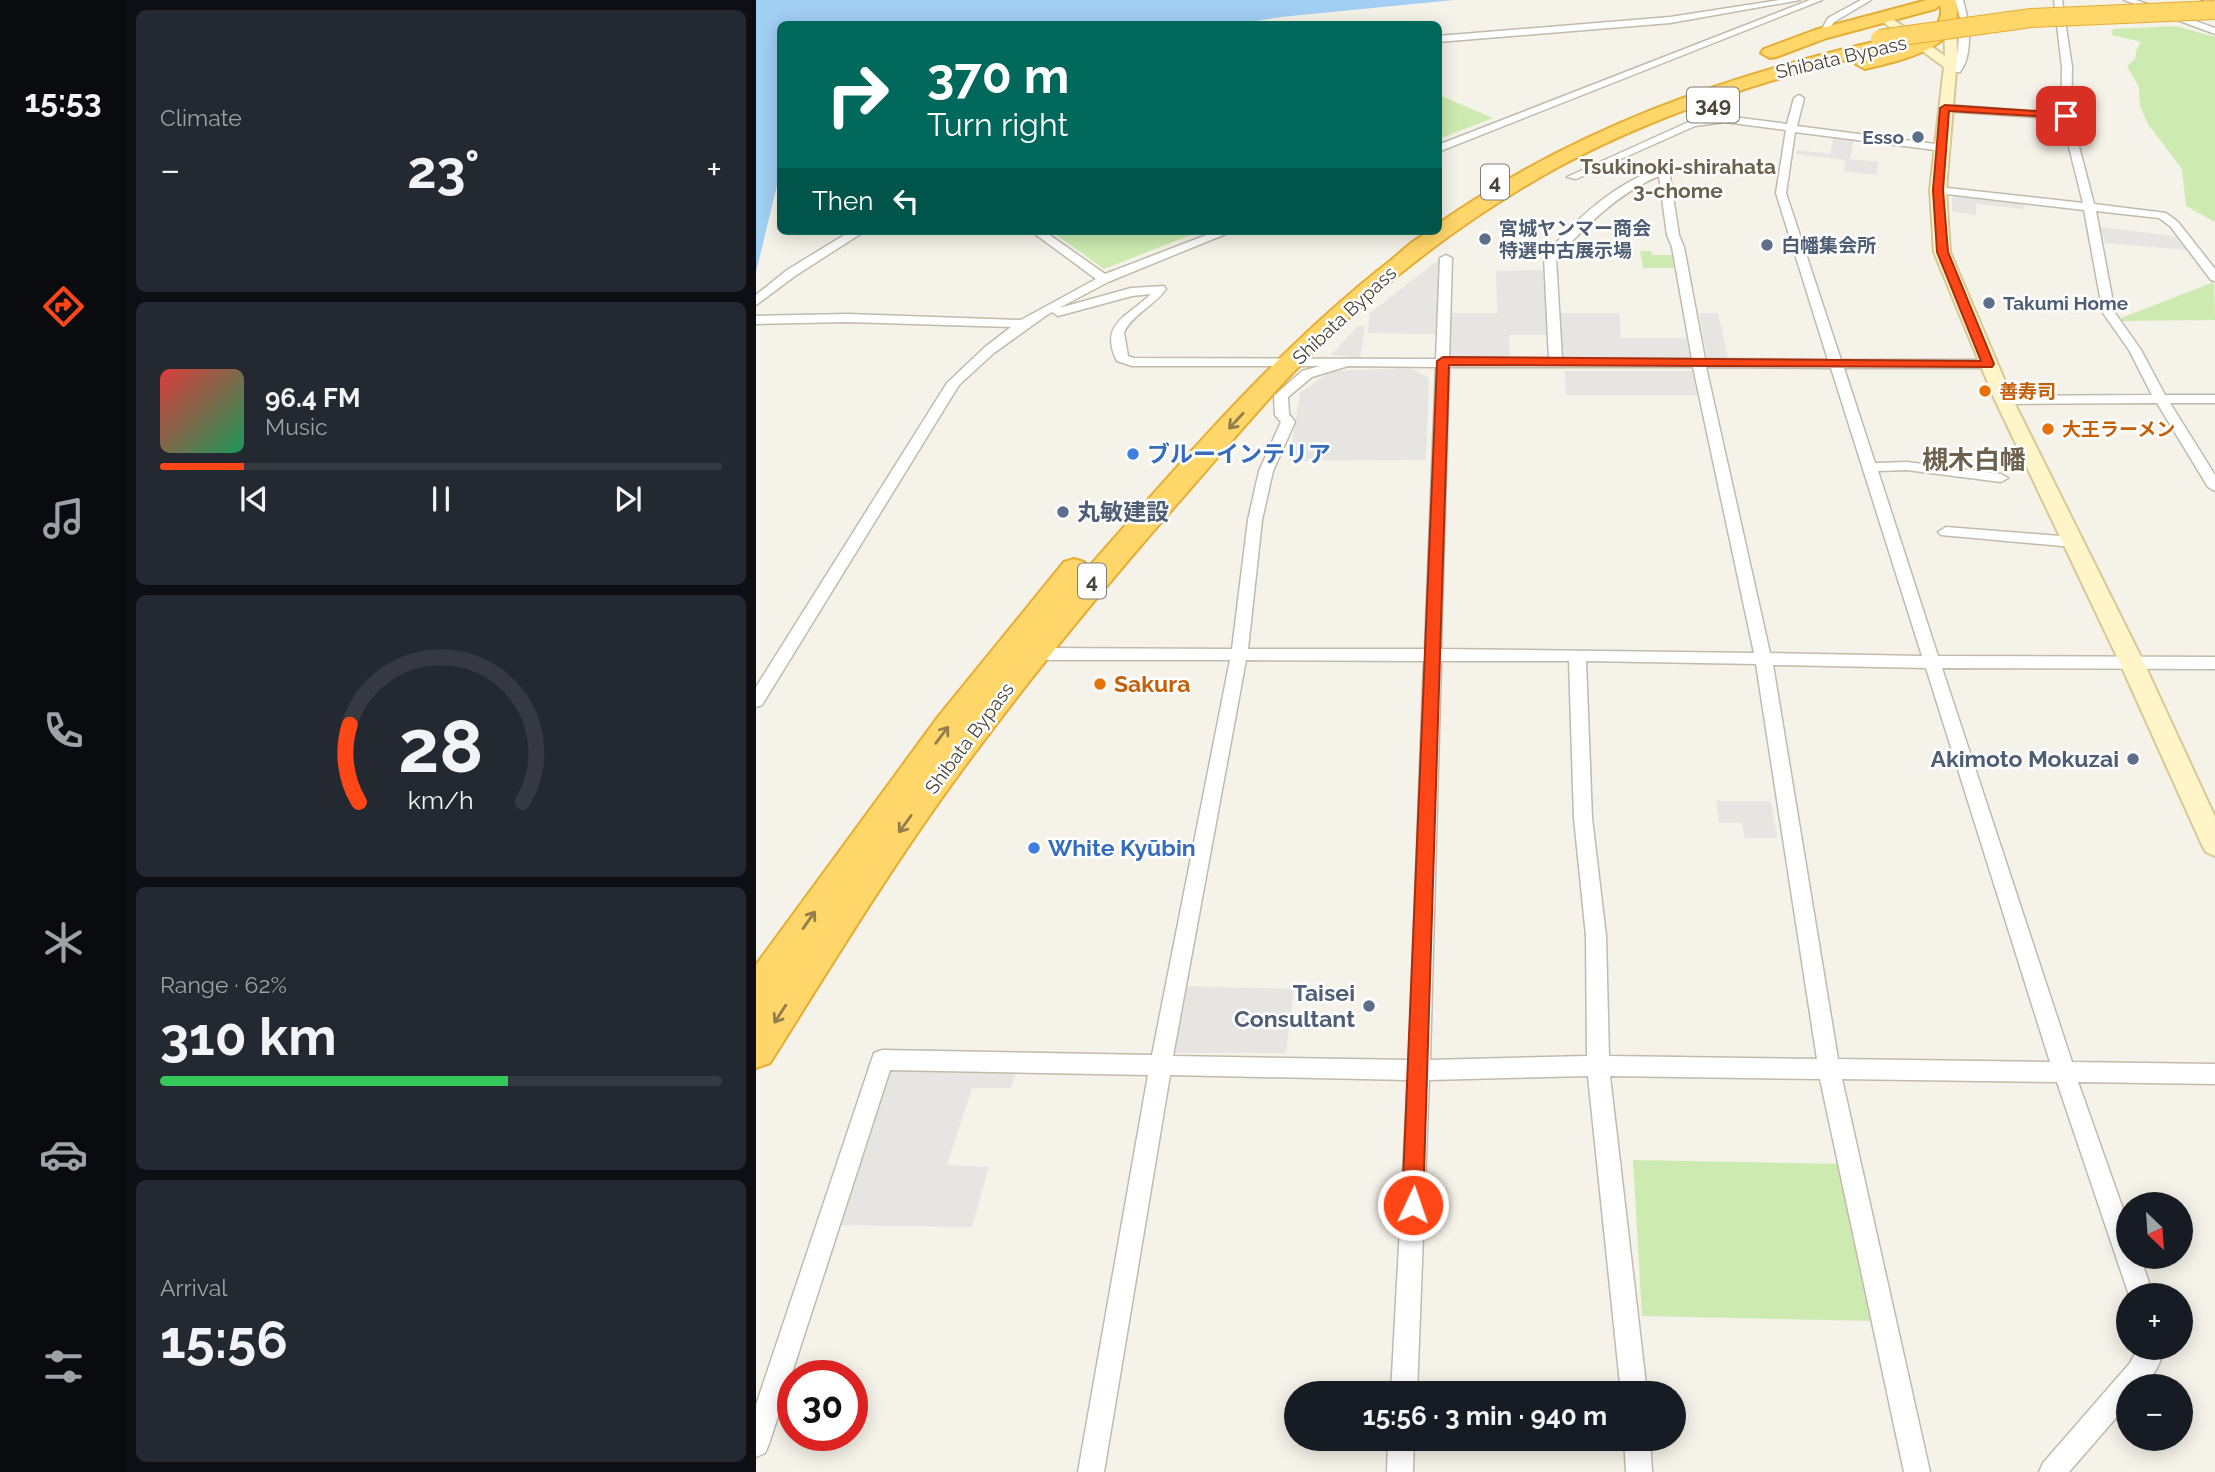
<!DOCTYPE html>
<meta charset="utf-8">
<style>
body{margin:0;font-family:Raleway,"Noto Sans JP",sans-serif;background:#242831;color:#f1f3f6;height:100vh;display:flex;flex-direction:column;font-size:26px;white-space:nowrap}
*{box-sizing:border-box;margin:0}
p{font-size:23px;color:#9ea1a6}
.icon{flex:none;width:38px;height:38px;fill:none;stroke:currentColor;stroke-width:2;stroke-linecap:round;stroke-linejoin:round}
.map{position:relative;flex:1;overflow:hidden}
.panel{display:flex;flex-direction:column;gap:10px;padding:10px;background:#0d0f14;width:630px}
.panel>*{flex:none}
.guide{position:absolute;left:21px;top:21px;width:665px;height:214px;border-radius:10px;box-shadow:0 4px 18px #0003;background:#00695c;color:#fff;overflow:hidden}
.needle{width:46px;rotate:155deg}
.buttons{position:absolute;left:1360px;top:1192px;display:grid;gap:14px}
.buttons a{display:grid;place-items:center;width:77px;height:77px;border-radius:50%;background:#171b24;box-shadow:0 4px 18px #0003;font-size:35px}
.speed{position:absolute;left:21px;top:1360px;display:flex;gap:14px;font-size:35px;font-weight:700;text-align:center}
.speed>*{display:grid;place-content:center;width:91px;height:91px;border-radius:50%;background:#171b24;box-shadow:0 4px 18px #0003;line-height:1}
.speed .limit{border:10px solid #d22;background:#fff;color:#111}
.pin{position:absolute;display:grid;place-items:center;width:60px;height:60px;color:#fff;margin:-30px;border-radius:14px;box-shadow:0 4px 10px #0006}
.me{position:absolute;width:77px;margin:-38px;rotate:3deg;stroke-linejoin:round;filter:drop-shadow(0 0 5px #0008)}
.turn{display:flex;align-items:center;gap:24px;height:147px;padding:0 35px;font-size:32px}
.turn .icon{width:91px;height:91px;stroke-width:2.5}
.turn b{display:block;font-size:49px;line-height:60px}
.then{display:flex;align-items:center;height:66px;padding:0 35px;background:#0003;gap:14px;font-size:26px}
.big{font-size:52px;font-weight:700;line-height:1.1}
.panel .card{flex:1;display:flex;flex-direction:column;justify-content:center;gap:10px;min-width:0;padding:0 24px;border-radius:10px;background:#242831}
.panel .dial{align-items:center;gap:0}
.dial svg{height:182px;overflow:visible;fill:none;stroke:#363941;stroke-width:7;stroke-linecap:round;text-anchor:middle}
.dial text{fill:#f1f3f6;stroke:none}
.song{display:flex;align-items:center;gap:21px}
.cover{width:84px;height:84px;border-radius:10px;background:linear-gradient(135deg,hsl(0 70% 55%),hsl(150 70% 35%))}
.played{height:7px;border-radius:4px;background:linear-gradient(90deg,#ff4616 15%,#363941 15%)}
.keys{display:flex;justify-content:space-around;direction:ltr}
.heat{display:flex;justify-content:space-between;align-items:center;font-size:38px;direction:ltr}
.charge{height:10px;border-radius:5px;background:linear-gradient(90deg,#34c759 62%,#363941 0)}
.trip{position:absolute;left:528px;top:1381px;width:402px;height:70px;border-radius:35px;background:#171b24;box-shadow:0 4px 18px #0003;font-weight:700;line-height:70px;text-align:center}
main{display:flex;flex:1;min-height:0}
.menu{display:flex;flex-direction:column;width:126px;justify-content:space-around;align-items:center;background:#090b0e;color:#9ea1a6}
.menu .icon{width:49px;height:49px}
.menu .active{color:#ff4616}
.menu b{font-size:32px;color:#f1f3f6}
.map>svg:first-child{display:block}
.green{fill:#cdebb0}
.parking{fill:#e7e5e1}
.water{fill:#a3cff4}
.lines{fill:none;stroke-linecap:round;stroke-linejoin:round}
.street-casing{stroke:#c1bbab;stroke-width:3}
.secondary-casing{stroke:#d7c997;stroke-width:4}
.highway-casing{stroke:#e5ad34;stroke-width:4}
.street{fill:#fff;fill-rule:evenodd}
.secondary{fill:#fff5c9;fill-rule:evenodd}
.highway{fill:#ffd66a;fill-rule:evenodd}
.rail{stroke:#989898;stroke-width:2.5;stroke-dasharray:4.5 4.5;stroke-linecap:butt}
.highway-bridge-casing{stroke:#e5ad34;stroke-width:20;stroke-linecap:butt}
.highway-bridge{stroke:#ffd66a;stroke-width:18}
.oneway{stroke:#927e4b}
.route{fill:#ff4616;stroke:#a62e0e;stroke-width:2}
.service-dot{fill:#5c6f8a;stroke:#fff;stroke-width:2.5}
.food-dot{fill:#e8710a;stroke:#fff;stroke-width:2.5}
.shop-dot{fill:#3f7fe0;stroke:#fff;stroke-width:2.5}
.labels{text-anchor:middle;stroke-width:5;stroke-linejoin:round;paint-order:stroke}
.far-street-label{font-size:19px;fill:#4a4337;stroke:#fff}
.far-service-label{font-size:19px;font-weight:bold;fill:#4e5e75;stroke:#fff;text-anchor:start}
.far-food-label{font-size:19px;font-weight:bold;fill:#c56008;stroke:#fff;text-anchor:start}
.shield{fill:#fff;stroke:#807b73;stroke-width:2}
.shield-label{font-size:21px;font-weight:bold;fill:#4a4337}
.far-neighbourhood-label{font-size:21px;font-weight:bold;fill:#6d624e;stroke:#fff}
.shop-label{font-size:23px;font-weight:bold;fill:#366cbe;stroke:#fff;text-anchor:start}
.service-label{font-size:23px;font-weight:bold;fill:#4e5e75;stroke:#fff;text-anchor:end}
.food-label{font-size:23px;font-weight:bold;fill:#c56008;stroke:#fff;text-anchor:start}
.quarter-label{font-size:26px;font-weight:bold;fill:#6d624e;stroke:#fff}
</style>
<main>
<nav class="menu">
<b>15:53</b>
<svg class="icon active" aria-label="directions" viewBox="0 0 24 24"><path d="M12 3l9 9-9 9-9-9zM9 14v-3h6M13 9l2 2-2 2"/></svg>
<svg class="icon" aria-label="music" viewBox="0 0 24 24"><path d="M9 18V5l10-2v13"/><circle cx="6" cy="18" r="3"/><circle cx="16" cy="16" r="3"/></svg>
<svg class="icon" aria-label="phone" viewBox="0 0 24 24"><path d="M5 4h4l2 5-3 2q2 4 5 5l2-3 5 2v4C11 20 4 13 5 4z"/></svg>
<svg class="icon" aria-label="climate" viewBox="0 0 24 24"><path d="M12 3v18M4 7l16 10M4 17L20 7"/></svg>
<svg class="icon" aria-label="car" viewBox="0 0 24 24"><path d="M5 17H2v-5l4-1 3-4h7l3 4 3 1v5h-3M9 17h6M6 11h13"/><circle cx="7" cy="17" r="2"/><circle cx="17" cy="17" r="2"/></svg>
<svg class="icon" aria-label="filters" viewBox="0 0 24 24"><path d="M4 7h16M4 17h16"/><circle cx="9" cy="7" r="2"/><circle cx="15" cy="17" r="2"/></svg>
</nav>
<section class="panel">
<div class="card"><p>Climate</p>
<div class="heat"><a>−</a><b class="big">23°</b><a>+</a></div>
</div>
<div class="card">
<div class="song"><i class="cover"></i><div><b>96.4 FM</b><p>Music</p></div></div>
<div class="played"></div>
<div class="keys"><svg class="icon" aria-label="previous" viewBox="0 0 24 24"><path d="M18 5L8 12l10 7zM5 5v14"/></svg><svg class="icon" aria-label="pause" viewBox="0 0 24 24"><path d="M8 5v14M16 5v14"/></svg><svg class="icon" aria-label="next" viewBox="0 0 24 24"><path d="M6 5l10 7-10 7zM19 5v14"/></svg></div>
</div>
<div class="card dial"><svg viewBox="0 0 100 80">
<path d="M14 69A42 42 0 1 1 86 69"/>
<path d="M14 69A42 42 0 0 1 10 35" stroke="#ff4616"/>
<text x="50" y="56" font-size="32" font-weight="700">28</text>
<text x="50" y="72" font-size="11">km/h</text>
</svg></div>
<div class="card"><p>Range · 62%</p><b class="big">310 km</b><div class="charge"></div></div>
<div class="card"><p>Arrival</p><b class="big">15:56</b></div>
</section>
<div class="map">
<svg width="1459" height="1472" viewBox="0 0 1459 1472">
<rect width="100%" height="100%" fill="#f5f2e9"/>
<g class="green">
<path d="M1420,26l39,11v185l-29,-16 -4,-37 -34,-45 -8,-18 -1,-19 -12,-21 8,-7 1,-8 5,-9 -29,-7 1,-6z"/>
<path d="M683,95l54,23 -54,21z"/>
<path d="M295,231h150l-97,38z"/>
<path d="M884,251h11l1,4h20l2,13h-31z"/>
<path d="M1458,282l1,38 -93,1 -1,-3z"/>
<path d="M877,1160l213,4 27,157 -231,-5z"/>
</g>
<g class="parking">
<path d="M1078,136l20,2 -4,21 29,3 -3,13 -32,-4 1,-11 -49,-6 1,-4 33,4z"/>
<path d="M1196,195l72,7v7l-48,-5v11l-24,-3z"/>
<path d="M1344,227l75,9 12,14 -82,-7z"/>
<path d="M686,257l-5,77 -70,-1 3,-20z"/>
<path d="M787,270l4,65h-38l1,23h-61l2,-45h46l-1,-42z"/>
<path d="M803,313h60l2,25h65l5,21 -130,1z"/>
<path d="M943,313h19l10,45h-21z"/>
<path d="M602,326h7l-5,32 -29,-3z"/>
<path d="M653,368l20,10 -3,82 -137,1 11,-68 30,-22z"/>
<path d="M809,371h127l5,24h-131z"/>
<path d="M960,801h55l6,37h-32l-3,-15h-23z"/>
<path d="M424,986l114,3 -8,64h-118z"/>
<path d="M261,1070l-6,18h-39l-25,77 42,2 -17,60 -139,-2 51,-154z"/>
</g>
<path class="water" d="M0,0h698l-173,17 -45,7h-456v149l-24,99z"/>
<g class="lines">
<g class="street-casing">
<g id="street">
<path d="M1024,0h20l-130,23 -232,19v-6l232,-19z"/>
<path d="M1054,0h12l-384,152v-7z"/>
<path d="M1105,0h10l-37,22 -10,14h-6l10,-18z"/>
<path d="M1199,0h8c6,20 11,54 -3,72h-15v-4l11,-3 5,-44z"/>
<path d="M1298,0h8l10,67 -1,49 23,88 72,9 12,9 37,47v12l-4,-1 -41,-54 -11,-8 -63,-7 19,102 26,37 24,45h50v8h-45l45,72v16l-7,-4 -51,-84 -153,1 -7,-4 7,-4 148,-1 -23,-45 -26,-37 -19,-103 -146,-17 -5,-3 5,-3 145,16 -21,-84 -117,-8 -5,-3 5,-3 116,8 1,-46z"/>
<path d="M1368,0h12l79,28v6z"/>
<path d="M1043,95l5,3 -7,28 146,19 5,3 -5,3 -148,-19 -9,61 55,167h147l6,4 -6,4h-144l31,95 32,-1 94,12 7,4 -7,4 -94,-12 -29,1 60,185 277,1v12l-273,-1 130,394 143,2v20l-137,-2 50,141v33h12l13,39h-24l-72,-213 -215,-3 88,393h-26l-84,-393 -210,-3 37,317h-26l-33,-317 -159,4 -12,313h-26l17,-313 -238,-5 -66,397h-26l70,-397 -258,-5 -121,374 -4,9 -9,4v-52l118,-352 8,-3 270,5 78,-395h-197l-8,-6 8,-6 199,1 16,-129 11,-49 22,-49 -6,-7 -1,-19 28,-25 18,-5h-188l-15,-5c-19,-38 12,-45 34,-67l-19,2 -74,20 -6,-4 -5,3 -53,38 -35,32 -197,320 -6,2v-20l191,-304 38,-36 26,-20 -163,-5 -92,2v-8l92,-2 173,6 75,-41 -65,-48h13l61,43 112,-43h16l-125,51 -49,26 72,-20 33,-2 2,3c-12,17 -33,25 -42,43l4,24 6,2 302,1 4,-101 6,-3 6,3 -3,101h100l-5,-102c30,-37 73,-76 120,-90l5,3 10,65 5,12 21,112 123,1 -52,-167 10,-63 -61,-8 -30,4 -119,53 -9,-2 126,-57 32,-4 62,8 7,-26zM903,176l8,59 5,12 20,112h-130l-6,-101c30,-32 62,-65 103,-82zM592,366l88,1 -11,282h-177l14,-129 11,-49 22,-49 -6,-8 -1,-17 24,-20zM693,367h244l61,286 -313,-4zM950,367l125,1 91,288 -152,-3zM490,660l178,1 -15,399 -236,-4zM685,661h128l5,157 12,118 1,120 -157,4zM830,661l170,3 61,395 -208,-3 -3,-120 -14,-118zM1017,665l153,3 124,394 -212,-3z"/>
<path d="M95,231h14l-70,45 -39,29v-10l31,-25z"/>
<path d="M1190,527l127,10 8,5 -8,5 -132,-12 -3,-3z"/>
<path d="M1382,1348h24c1,15 -9,27 -18,38h-16v18l-59,68h-30l4,-9 87,-100z"/>
<path d="M632,1438h26l-1,34h-26z"/>
<path d="M868,1438h26l2,34h-26z"/>
</g>
</g>
<g class="secondary-casing">
<path id="secondary" d="M1128,13l61,43 -1,-37 6,-4 6,4 1,39 -11,132 4,62 63,148 130,261 72,156v39l-9,-4 -4,-7 -83,-184 -124,-261 -61,-148 -4,-62 14,-123 -64,-47 -2,-3z"/>
</g>
<g class="highway-casing">
<g id="highway">
<path d="M1171,0h28c15,47 -57,61 -90,69l-9,-5 3,-4c24,-6 91,-21 81,-55l-5,4 -108,29 -51,19 -6,1 -9,-5 3,-4 51,-19z"/>
<path d="M1131,39l9,5 -3,4c-115,28 -226,61 -331,117 -92,50 -177,115 -250,188 -43,43 -81,89 -121,135 -88,100 -173,203 -250,311 -61,86 -115,175 -171,264l-14,5v-103l182,-248 126,-155 10,-3 10,3 4,6c94,-107 189,-219 302,-307 14,-11 31,-30 48,-30v-7c136,-95 288,-149 449,-185z"/>
</g>
</g>
<use href="#street" class="street"/>
<use href="#secondary" class="secondary"/>
<use href="#highway" class="highway"/>
<path class="rail" d="M1445,0l14,9"/>
<g class="highway-bridge-casing">
<path id="highway-bridge" d="M1124,39l151,-21 184,-8"/>
</g>
<use href="#highway-bridge" class="highway-bridge"/>
</g>
<defs><path id="oneway-shaft" d="M-6 0H5M1.5-3L5.5 0L1.5 3" fill="none" stroke-width="1.6" stroke-linecap="round" stroke-linejoin="round" transform="scale(1.75)"/></defs>
<g class="oneway">
<use href="#oneway-shaft" transform="translate(480 421) rotate(133)"/>
<use href="#oneway-shaft" transform="translate(186 735) rotate(-53)"/>
<use href="#oneway-shaft" transform="translate(149 824) rotate(126)"/>
<use href="#oneway-shaft" transform="translate(53 920) rotate(-55)"/>
<use href="#oneway-shaft" transform="translate(24 1014) rotate(123)"/>
</g>
<path class="route" d="M1189,105l121,8 5,3 -5,2 -117,-7 -6,79 5,62 46,112 -2,3 -543,-2 -26,840 -3,7 -7,3 -8,-3 -3,-7 35,-844 6,-4 538,4 -44,-109 -4,-62 7,-82z"/>
<g class="service-dot">
<circle cx="1162" cy="137" r="7"/>
<circle cx="729" cy="239" r="7"/>
<circle cx="1011" cy="245" r="7"/>
<circle cx="1233" cy="303" r="7"/>
<circle cx="307" cy="512" r="7"/>
<circle cx="1377" cy="759" r="7"/>
<circle cx="613" cy="1006" r="7"/>
</g>
<g class="food-dot">
<circle cx="1229" cy="391" r="7"/>
<circle cx="1292" cy="429" r="7"/>
<circle cx="344" cy="684" r="7"/>
</g>
<g class="shop-dot">
<circle cx="377" cy="454" r="7"/>
<circle cx="278" cy="848" r="7"/>
</g>
<g class="labels">
<g class="far-street-label">
<text transform="translate(1085 57) rotate(-13)" y="7">Shibata Bypass</text>
<text transform="translate(588 315) rotate(-43)" y="7">Shibata Bypass</text>
<text transform="translate(213 738) rotate(-53)" y="7">Shibata Bypass</text>
</g>
<g class="far-service-label">
<text x="1148" y="144" text-anchor="end">Esso</text>
<text x="743" y="235">宮城ヤンマー商会<tspan x="743" dy="22">特選中古展示場</tspan></text>
<text x="1025" y="252">白幡集会所</text>
<text x="1247" y="310">Takumi Home</text>
</g>
<g class="far-food-label">
<text x="1243" y="398">善寿司</text>
<text x="1306" y="436">大王ラーメン</text>
</g>
<g class="shield">
<rect x="931" y="87.5" width="52" height="35" rx="5"/>
<rect x="725" y="164.5" width="28" height="35" rx="5"/>
<rect x="322" y="563.5" width="28" height="35" rx="5"/>
</g>
<g class="shield-label">
<text x="957" y="112">349</text>
<text x="739" y="189">4</text>
<text x="336" y="588">4</text>
</g>
<g class="far-neighbourhood-label">
<text x="922" y="174">Tsukinoki-shirahata<tspan x="922" dy="24">3-chome</tspan></text>
</g>
<g class="shop-label">
<text x="391" y="462">ブルーインテリア</text>
<text x="292" y="856">White Kyūbin</text>
</g>
<g class="service-label">
<text x="321" y="520" text-anchor="start">丸敏建設</text>
<text x="1363" y="767">Akimoto Mokuzai</text>
<text x="599" y="1001">Taisei<tspan x="599" dy="26">Consultant</tspan></text>
</g>
<g class="food-label">
<text x="358" y="692">Sakura</text>
</g>
<g class="quarter-label">
<text x="1218" y="469">槻木白幡</text>
</g>
</g>
</svg>
<div class="buttons">
<a><svg class="needle" viewBox="-14 -14 28 28"><path d="M0-13l5 13h-10z" fill="#e53935"/><path d="M0 13l5-13h-10z" fill="#9ea1a6"/></svg></a>
<a>+</a>
<a>−</a>
</div>
<div class="speed"><div class="limit">30</div></div>
<div class="pin" style="left:1310px;top:116px;background:#d93025"><svg class="icon" aria-label="arrive" viewBox="0 0 24 24"><path d="M6 21V4h12l-3 4 3 4H6"/></svg></div>
<svg class="me" style="left:657px;top:1205px" viewBox="-20 -20 40 40"><circle r="17" fill="#ff4616" stroke="#fff" stroke-width="3"/><path d="M0-11L8 9 0 5-8 9z" fill="#fff"/></svg>
<div class="trip">15:56 · 3 min · 940 m</div>
<div class="guide">
<div class="turn"><svg class="icon" aria-label="right" viewBox="0 0 24 24"><path d="M7 20v-9h11M14 6l5 5-5 5"/></svg><div><b>370 m</b>Turn right</div></div>
<div class="then">Then<svg class="icon" aria-label="left" viewBox="0 0 24 24"><path d="M17 20v-9H6M10 6l-5 5 5 5"/></svg></div>
</div>
</div>
</main>
